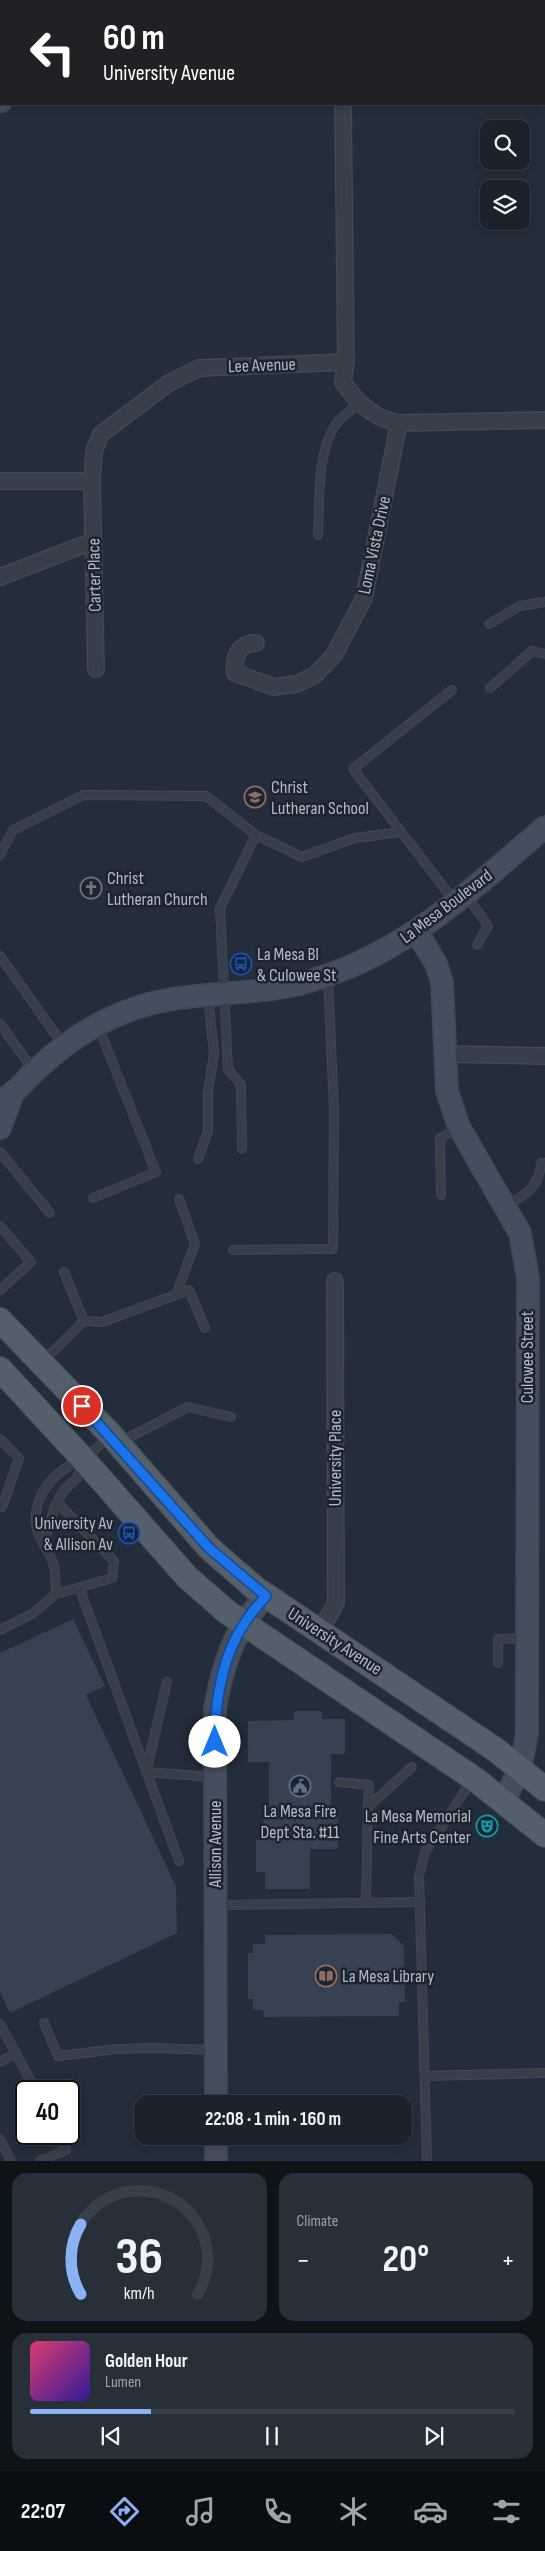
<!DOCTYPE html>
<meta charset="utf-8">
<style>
body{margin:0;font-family:"Sofia Sans Condensed",sans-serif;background:#272f38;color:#f1f3f6;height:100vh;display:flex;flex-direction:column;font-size:19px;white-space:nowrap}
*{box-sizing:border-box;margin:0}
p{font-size:16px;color:#9fa4a9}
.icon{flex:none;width:28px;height:28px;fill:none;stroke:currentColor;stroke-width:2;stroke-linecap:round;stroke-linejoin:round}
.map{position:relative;height:2161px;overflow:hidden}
.sheet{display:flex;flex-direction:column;gap:12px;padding:12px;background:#0e1318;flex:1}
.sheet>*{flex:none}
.banner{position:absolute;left:0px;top:0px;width:545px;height:105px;box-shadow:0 2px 8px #0003,0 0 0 1px #383f48;background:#202124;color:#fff;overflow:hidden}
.fabs{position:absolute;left:480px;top:120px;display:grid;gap:10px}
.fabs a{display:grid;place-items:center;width:50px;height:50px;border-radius:10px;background:#1a222c;box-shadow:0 2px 8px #0003,0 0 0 1px #383f48;font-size:25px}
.speed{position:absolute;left:15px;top:2080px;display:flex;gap:10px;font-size:25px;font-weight:700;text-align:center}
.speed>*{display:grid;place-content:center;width:65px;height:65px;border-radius:50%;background:#1a222c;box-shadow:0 2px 8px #0003,0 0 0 1px #383f48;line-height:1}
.speed .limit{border:2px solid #111;border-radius:8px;background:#fff;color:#111}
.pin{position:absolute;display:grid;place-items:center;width:42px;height:42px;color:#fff;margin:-21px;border:2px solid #fff;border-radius:50%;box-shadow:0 1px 5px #0007}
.me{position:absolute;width:55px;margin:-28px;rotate:0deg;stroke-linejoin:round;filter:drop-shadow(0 0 4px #0008)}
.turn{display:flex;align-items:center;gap:18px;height:105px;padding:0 20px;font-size:22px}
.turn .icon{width:65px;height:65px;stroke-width:2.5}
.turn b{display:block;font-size:35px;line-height:42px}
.big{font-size:38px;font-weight:700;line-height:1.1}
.sheet .widget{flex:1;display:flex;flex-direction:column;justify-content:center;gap:8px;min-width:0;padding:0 18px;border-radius:15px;background:#272f38}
.sheet .dial{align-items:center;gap:0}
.dial svg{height:130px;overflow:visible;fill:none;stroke:#383f48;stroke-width:7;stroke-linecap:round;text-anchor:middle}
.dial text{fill:#f1f3f6;stroke:none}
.song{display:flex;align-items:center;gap:15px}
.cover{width:60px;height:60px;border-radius:8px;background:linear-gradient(135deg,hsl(340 70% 55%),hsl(250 70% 35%))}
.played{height:5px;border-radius:2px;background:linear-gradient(90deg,#8ab1f4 25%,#383f48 25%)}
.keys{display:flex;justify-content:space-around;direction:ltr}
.heat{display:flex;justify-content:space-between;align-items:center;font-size:28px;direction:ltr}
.sheet .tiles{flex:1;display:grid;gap:12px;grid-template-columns:1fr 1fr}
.widget:last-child{grid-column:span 2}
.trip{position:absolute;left:134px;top:2095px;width:278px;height:50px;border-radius:15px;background:#1a222c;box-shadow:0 2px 8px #0003,0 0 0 1px #383f48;font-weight:700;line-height:50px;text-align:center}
.menu{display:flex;height:80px;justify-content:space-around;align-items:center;background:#0a0e12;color:#9fa4a9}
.menu .icon{width:35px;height:35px}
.menu .selected{color:#8ab1f4}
.menu b{font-size:22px;color:#f1f3f6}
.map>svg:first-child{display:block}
.building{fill:#364151}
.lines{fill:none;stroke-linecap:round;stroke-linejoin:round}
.lane-casing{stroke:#404854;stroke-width:10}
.street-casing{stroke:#404854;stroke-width:18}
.secondary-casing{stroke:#404854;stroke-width:24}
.primary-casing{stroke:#404854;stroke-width:26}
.lane{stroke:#373f4b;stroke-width:8}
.street{stroke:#373f4b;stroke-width:15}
.secondary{stroke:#454e5e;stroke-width:21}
.primary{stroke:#555e6b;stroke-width:24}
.route-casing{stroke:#114b97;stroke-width:12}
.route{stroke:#1a73e8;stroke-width:9}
.labels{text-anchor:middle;stroke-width:5;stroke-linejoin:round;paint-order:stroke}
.street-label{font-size:18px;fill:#b2bac7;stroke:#1c2430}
.poi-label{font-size:18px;fill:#b2bac7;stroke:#1c2430;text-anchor:start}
</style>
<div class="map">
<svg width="545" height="2161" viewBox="0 0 545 2161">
<rect width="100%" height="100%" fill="#232d3b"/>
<g class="building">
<path d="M73,1619l32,67 -19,9 90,191 1,47 -167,80 -10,-21v-339z"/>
<path d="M294,1711h28v8h23v35h-14v55h7v40h-28v40h-45v-17h-9v-32h7v-27h6v-51h-21v-41l46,-1z"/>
<path d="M392,1934l12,12 1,56h-6v14l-135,1 -1,-7h-10v-11h-5v-46h5v-9h12v-9z"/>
</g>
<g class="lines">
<g class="lane-casing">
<g id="lane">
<path d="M318,535c2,-35 -2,-81 18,-111 6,-8 16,-14 24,-21"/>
<path d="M489,624l31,-18 25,-4"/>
<path d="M490,688l42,-37 13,3"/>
<path d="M452,690l-99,79 102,133"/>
<path d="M256,835l46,22 53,-19 46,-6"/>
<path d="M0,855l13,-25 70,-35 123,1 50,39 -36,73 8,161 13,16 1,64"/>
<path d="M467,896l21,30 -11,19"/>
<path d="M0,956l63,89"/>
<path d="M0,1024l34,47"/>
<path d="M0,1152l50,61"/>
<path d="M198,1159l10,-28v-39l6,-38 -6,-58"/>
<path d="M441,1195l-1,-57 18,-10"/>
<path d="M93,1198l63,-26 -58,-146"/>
<path d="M506,1205c19,-9 34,-19 35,-42h4"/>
<path d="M0,1226l31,36 -31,28"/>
<path d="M233,1250l100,-1 1,-139 -6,-133"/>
<path d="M64,1272l20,49"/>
<path d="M176,1295l19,-51 -16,-45"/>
<path d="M43,1361l41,-40 18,1 87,-32 16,38"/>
<path d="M0,1439l19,19 -17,49"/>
<path d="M120,1442l68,-35 43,10"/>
<path d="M44,1545l10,-37 10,-18 13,-12 7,-18 25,-24"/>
<path d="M79,1587l100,274"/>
<path d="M56,1594l56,-16 2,-17 -57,-59"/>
<path d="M0,1630l32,-16 24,-20c-1,-9 0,-19 -2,-28 -3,-14 -17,-27 -18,-43 -3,-28 19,-53 44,-62"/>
<path d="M498,1663v-24l27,-1"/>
<path d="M167,1682l-21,90 67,5"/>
<path d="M339,1782l30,3 -1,22"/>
<path d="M366,1902l2,-95 44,-40"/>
<path d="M217,1905l203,-3"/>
<path d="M44,2023l14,33 59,-7 36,-1 61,2"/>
<path d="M0,2024l36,67"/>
<path d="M0,2062l16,-9"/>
<path d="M425,2076l120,-3"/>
<path d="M0,2139l11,22"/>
<path d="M40,2161l26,-11 -8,-16"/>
<path d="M427,2161l-8,-285 6,-24 47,-72"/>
</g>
</g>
<g class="street-casing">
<g id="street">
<path d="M68,1v-1"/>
<path d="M352,1v-1"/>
<path d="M343,104l3,258 -3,20c14,21 31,37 56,41l146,-3"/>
<path d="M0,481h92"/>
<path d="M0,577l93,-36"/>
<path d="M256,643c-18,0 -23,15 -21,30l39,14 23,-3 18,-9 19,-20 30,-57 35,-175"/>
<path d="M96,669l-4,-188 2,-30 7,-17 68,-51 30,-15 147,-6"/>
<path d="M444,1054l101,2"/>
<path d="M320,1631l16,-28 -1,-322"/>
</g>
</g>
<g class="secondary-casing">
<g id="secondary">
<path d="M544,91h1"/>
<path d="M0,101h1"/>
<path d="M417,932l19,32 6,18 5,109 12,36 61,106 8,45 -1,456 -7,35 -17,33"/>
<path d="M0,1101c15,-7 22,-18 34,-29 26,-25 57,-47 91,-60 56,-23 116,-14 174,-28 100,-25 171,-93 246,-157"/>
<path d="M0,1128l12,-32"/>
<path d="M216,2104l-1,-396c5,-28 13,-60 29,-84 6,-10 14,-19 21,-28"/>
<path d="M216,2136v25"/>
</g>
</g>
<g class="primary-casing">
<g id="primary">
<path d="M0,1320l110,114 99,114 46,40 241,162 49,39"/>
<path d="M0,1369l84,91 103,117 40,35 249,168 69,55"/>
</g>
</g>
<use href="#lane" class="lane"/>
<use href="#street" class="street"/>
<use href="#secondary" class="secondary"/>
<use href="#primary" class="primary"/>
</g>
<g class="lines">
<g class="route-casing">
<path id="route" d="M82,1406l127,142 57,48c-8,9 -16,18 -22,28 -23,35 -29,78 -29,118"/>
</g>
<use href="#route" class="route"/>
</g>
<defs>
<g id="school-ring" transform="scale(1.125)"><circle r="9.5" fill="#1c2430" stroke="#8d6e63" stroke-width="1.5"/><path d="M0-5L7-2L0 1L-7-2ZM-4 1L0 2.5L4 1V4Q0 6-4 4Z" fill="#8d6e63"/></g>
<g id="church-ring" transform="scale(1.125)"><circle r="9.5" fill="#1c2430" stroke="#6b7280" stroke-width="1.5"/><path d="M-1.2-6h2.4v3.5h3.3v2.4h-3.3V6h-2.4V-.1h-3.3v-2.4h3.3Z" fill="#6b7280"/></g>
<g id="bus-ring" transform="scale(1.125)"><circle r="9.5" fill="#1c2430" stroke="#1a4fb4" stroke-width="1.5"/><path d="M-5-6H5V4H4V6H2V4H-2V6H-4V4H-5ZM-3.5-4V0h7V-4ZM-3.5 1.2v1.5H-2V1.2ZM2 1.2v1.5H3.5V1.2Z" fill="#1a4fb4"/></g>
<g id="civic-ring" transform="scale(1.125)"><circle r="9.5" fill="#1c2430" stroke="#5c6f8a" stroke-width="1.5"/><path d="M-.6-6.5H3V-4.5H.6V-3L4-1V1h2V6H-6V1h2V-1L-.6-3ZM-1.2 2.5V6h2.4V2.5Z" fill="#5c6f8a"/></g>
<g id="theatre-ring" transform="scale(1.125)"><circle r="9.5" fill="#1c2430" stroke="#0f9aa8" stroke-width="1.5"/><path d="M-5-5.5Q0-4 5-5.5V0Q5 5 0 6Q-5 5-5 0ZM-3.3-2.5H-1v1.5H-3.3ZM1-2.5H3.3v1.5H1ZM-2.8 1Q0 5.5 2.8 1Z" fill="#0f9aa8"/></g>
<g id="library-ring" transform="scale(1.125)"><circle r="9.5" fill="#1c2430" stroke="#8d6e63" stroke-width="1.5"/><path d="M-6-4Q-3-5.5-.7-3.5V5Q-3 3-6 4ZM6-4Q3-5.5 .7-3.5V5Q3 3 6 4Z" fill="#8d6e63"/></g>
</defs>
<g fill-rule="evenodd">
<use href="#school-ring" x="255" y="797"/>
<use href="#church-ring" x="91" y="888"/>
<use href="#bus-ring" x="241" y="964"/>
<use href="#bus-ring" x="129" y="1533"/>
<use href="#civic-ring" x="300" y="1786"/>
<use href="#theatre-ring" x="487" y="1826"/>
<use href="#library-ring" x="326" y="1976"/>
</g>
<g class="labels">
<g class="street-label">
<text transform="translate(262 365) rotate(-2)" y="6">Lee Avenue</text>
<text transform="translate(374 545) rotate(-78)" y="6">Loma Vista Drive</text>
<text transform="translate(94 575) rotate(-91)" y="6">Carter Place</text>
<text transform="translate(446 906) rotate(-37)" y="6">La Mesa Boulevard</text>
<text transform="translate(527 1357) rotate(-90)" y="6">Culowee Street</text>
<text transform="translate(335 1458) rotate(-90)" y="6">University Place</text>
<text transform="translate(335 1641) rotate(33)" y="6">University Avenue</text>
<text transform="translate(215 1844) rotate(-90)" y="6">Allison Avenue</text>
</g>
<g class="poi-label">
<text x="271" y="793">Christ<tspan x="271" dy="21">Lutheran School</tspan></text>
<text x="107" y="884">Christ<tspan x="107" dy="21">Lutheran Church</tspan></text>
<text x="257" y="960">La Mesa Bl<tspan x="257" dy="21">&amp; Culowee St</tspan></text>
<text x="113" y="1529" text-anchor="end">University Av<tspan x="113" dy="21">&amp; Allison Av</tspan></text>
<text x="300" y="1817" text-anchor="middle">La Mesa Fire<tspan x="300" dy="21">Dept Sta. #11</tspan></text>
<text x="471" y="1822" text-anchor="end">La Mesa Memorial<tspan x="471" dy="21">Fine Arts Center</tspan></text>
<text x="342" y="1982">La Mesa Library</text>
</g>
</g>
</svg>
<div class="fabs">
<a><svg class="icon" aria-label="search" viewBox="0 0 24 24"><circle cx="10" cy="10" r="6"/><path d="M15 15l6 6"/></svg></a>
<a><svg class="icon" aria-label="layers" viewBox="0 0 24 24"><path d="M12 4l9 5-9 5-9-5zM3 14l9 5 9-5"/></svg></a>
</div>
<div class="speed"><div class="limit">40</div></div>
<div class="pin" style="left:82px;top:1406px;background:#d93025"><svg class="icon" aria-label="arrive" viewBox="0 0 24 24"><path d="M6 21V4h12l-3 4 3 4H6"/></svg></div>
<svg class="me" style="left:215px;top:1742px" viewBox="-20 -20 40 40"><circle r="19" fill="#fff"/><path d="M0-13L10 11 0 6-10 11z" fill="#1a73e8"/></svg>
<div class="trip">22:08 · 1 min · 160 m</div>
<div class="banner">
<div class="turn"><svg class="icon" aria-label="left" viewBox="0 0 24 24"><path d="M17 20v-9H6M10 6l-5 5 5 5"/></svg><div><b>60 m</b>University Avenue</div></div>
</div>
</div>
<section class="sheet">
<div class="tiles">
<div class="widget dial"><svg viewBox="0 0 100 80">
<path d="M14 69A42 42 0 1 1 86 69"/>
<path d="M14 69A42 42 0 0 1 14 26" stroke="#8ab1f4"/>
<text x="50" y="56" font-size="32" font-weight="700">36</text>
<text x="50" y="72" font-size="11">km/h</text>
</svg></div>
<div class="widget"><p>Climate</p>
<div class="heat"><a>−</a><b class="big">20°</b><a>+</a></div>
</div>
<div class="widget">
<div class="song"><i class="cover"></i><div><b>Golden Hour</b><p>Lumen</p></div></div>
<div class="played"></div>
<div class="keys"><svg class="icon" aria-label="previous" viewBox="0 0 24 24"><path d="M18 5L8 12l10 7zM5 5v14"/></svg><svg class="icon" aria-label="pause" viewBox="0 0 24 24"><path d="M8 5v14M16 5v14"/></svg><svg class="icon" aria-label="next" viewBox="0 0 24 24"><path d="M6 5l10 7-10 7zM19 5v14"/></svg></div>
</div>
</div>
</section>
<nav class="menu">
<b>22:07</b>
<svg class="icon selected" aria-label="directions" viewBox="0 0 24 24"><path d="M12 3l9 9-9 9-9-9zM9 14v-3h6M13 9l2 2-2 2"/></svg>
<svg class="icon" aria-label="music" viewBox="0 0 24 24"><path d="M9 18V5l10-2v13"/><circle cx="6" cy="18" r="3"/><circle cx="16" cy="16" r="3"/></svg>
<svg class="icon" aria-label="phone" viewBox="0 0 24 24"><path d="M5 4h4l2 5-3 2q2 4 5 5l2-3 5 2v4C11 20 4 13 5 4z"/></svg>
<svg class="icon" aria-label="climate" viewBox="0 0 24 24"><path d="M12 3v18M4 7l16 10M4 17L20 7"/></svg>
<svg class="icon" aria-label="car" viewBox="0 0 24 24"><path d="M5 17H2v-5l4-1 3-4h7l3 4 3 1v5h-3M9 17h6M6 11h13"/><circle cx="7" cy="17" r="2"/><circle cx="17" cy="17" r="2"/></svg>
<svg class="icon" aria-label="filters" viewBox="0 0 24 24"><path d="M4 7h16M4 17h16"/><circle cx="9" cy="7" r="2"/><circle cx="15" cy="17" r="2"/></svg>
</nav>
